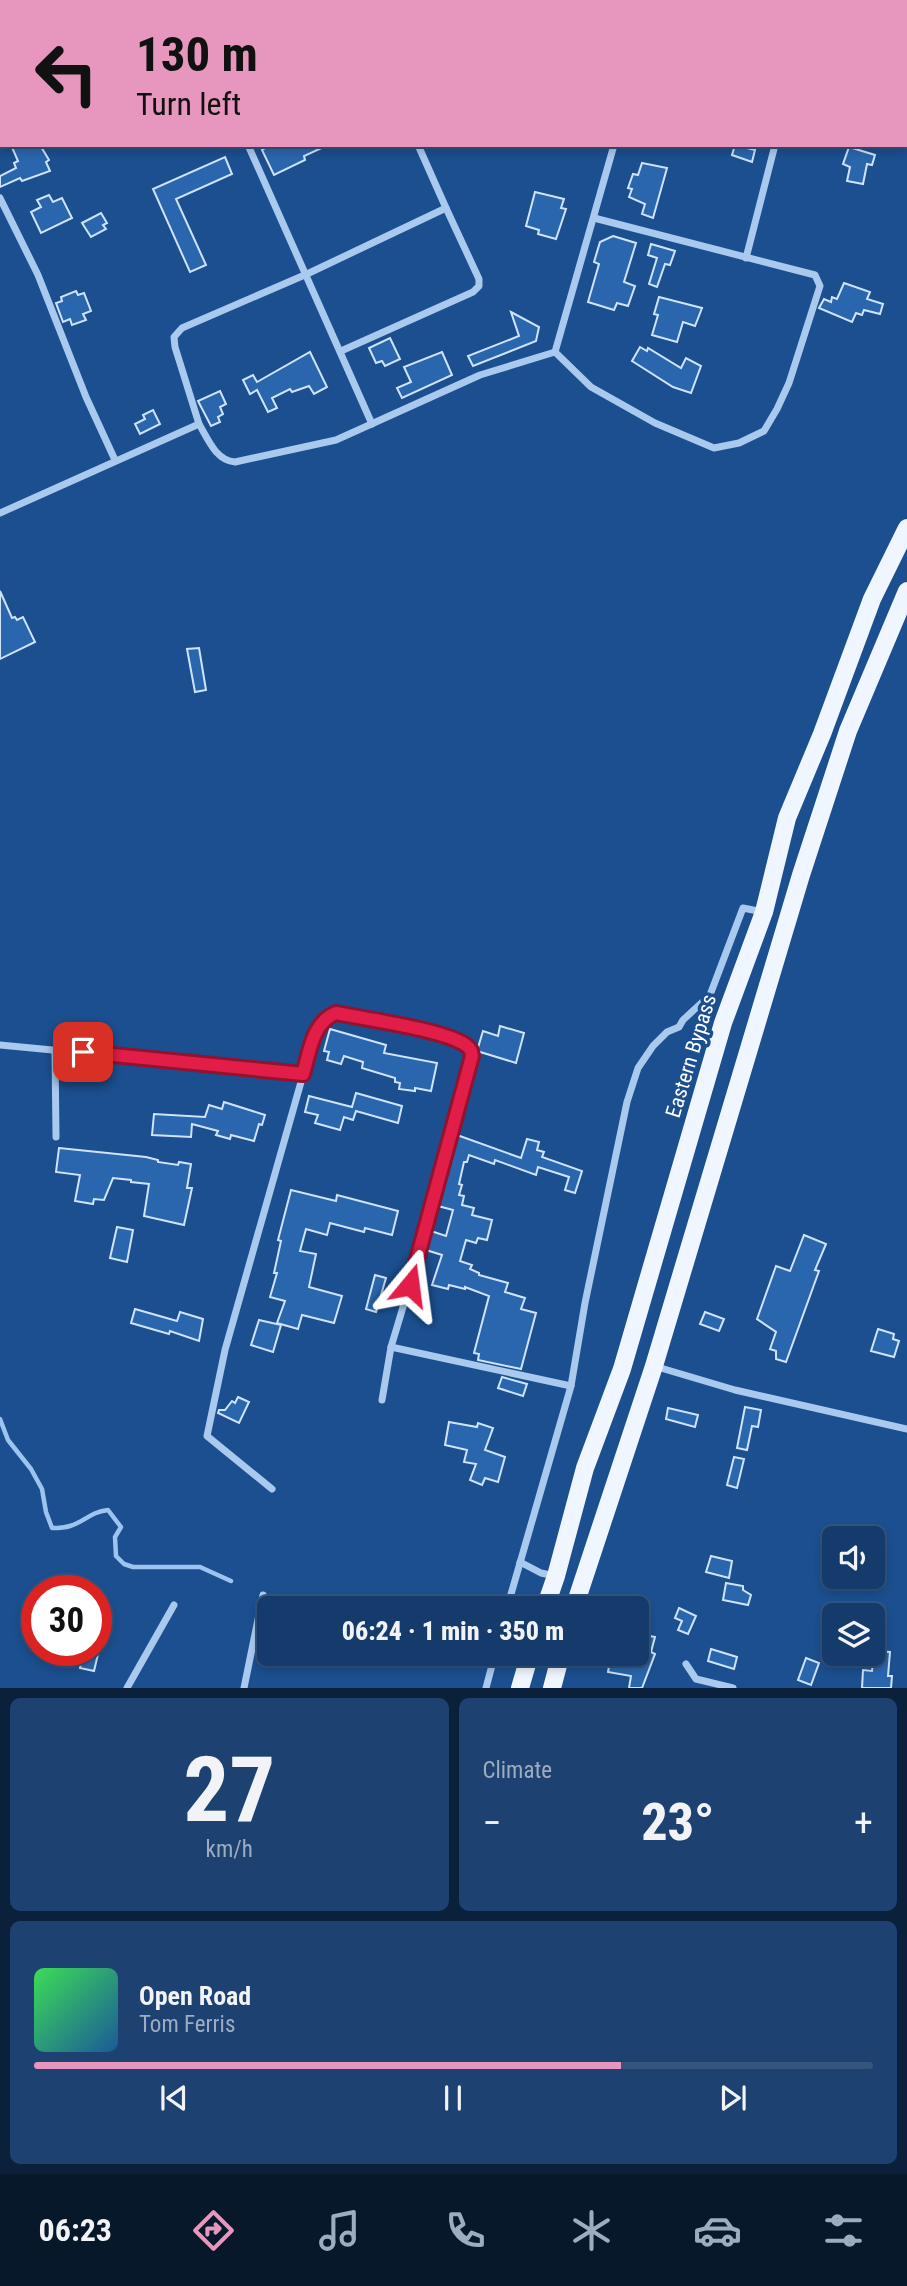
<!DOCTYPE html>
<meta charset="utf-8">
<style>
body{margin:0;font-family:"Roboto Condensed",sans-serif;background:#1d4271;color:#f1f3f6;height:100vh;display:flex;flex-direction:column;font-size:26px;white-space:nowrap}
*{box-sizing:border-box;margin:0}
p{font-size:23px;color:#9dadc1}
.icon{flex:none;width:38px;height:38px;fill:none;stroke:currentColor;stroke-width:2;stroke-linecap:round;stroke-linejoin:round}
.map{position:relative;height:1688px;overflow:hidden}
.side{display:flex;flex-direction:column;gap:10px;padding:10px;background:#0b203b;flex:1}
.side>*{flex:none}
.guide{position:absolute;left:0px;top:0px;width:908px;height:147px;box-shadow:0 4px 10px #0003,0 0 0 2px #33557e;background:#e797bd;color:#111;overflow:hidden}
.fabs{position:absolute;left:822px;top:1526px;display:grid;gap:14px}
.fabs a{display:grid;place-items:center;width:63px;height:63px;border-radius:10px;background:#143b6b;box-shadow:0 4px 10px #0003,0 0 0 2px #33557e;font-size:35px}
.speed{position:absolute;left:21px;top:1575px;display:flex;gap:14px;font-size:35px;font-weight:700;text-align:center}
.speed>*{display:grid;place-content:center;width:91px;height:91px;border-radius:50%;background:#143b6b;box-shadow:0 4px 10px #0003,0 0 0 2px #33557e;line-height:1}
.speed .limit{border:10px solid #d22;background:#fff;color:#111}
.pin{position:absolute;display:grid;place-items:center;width:60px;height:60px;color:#fff;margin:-30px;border-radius:14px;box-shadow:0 4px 10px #0006}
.me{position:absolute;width:77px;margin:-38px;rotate:16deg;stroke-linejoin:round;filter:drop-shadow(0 0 5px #0008)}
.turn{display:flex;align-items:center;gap:24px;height:147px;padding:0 21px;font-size:32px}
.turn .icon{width:91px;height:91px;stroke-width:2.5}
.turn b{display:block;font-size:49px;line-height:60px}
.big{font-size:52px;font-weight:800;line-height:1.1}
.side .widget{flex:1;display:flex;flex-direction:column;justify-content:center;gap:10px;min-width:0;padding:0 24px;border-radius:10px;background:#1d4271}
.side .dial{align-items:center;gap:0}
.dial b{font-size:91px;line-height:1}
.song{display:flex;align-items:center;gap:21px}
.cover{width:84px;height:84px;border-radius:10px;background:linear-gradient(135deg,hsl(130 70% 55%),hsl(210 70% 35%))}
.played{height:7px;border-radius:4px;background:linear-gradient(90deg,#e797bd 70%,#33557e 70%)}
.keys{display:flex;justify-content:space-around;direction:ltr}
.heat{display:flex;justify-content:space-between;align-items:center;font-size:38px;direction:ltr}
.side .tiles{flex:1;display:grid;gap:10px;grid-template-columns:1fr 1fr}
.widget:last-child{grid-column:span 2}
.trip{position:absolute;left:257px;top:1596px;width:392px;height:70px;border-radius:10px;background:#143b6b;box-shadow:0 4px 10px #0003,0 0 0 2px #33557e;font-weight:800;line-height:70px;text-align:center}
.dock{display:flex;height:112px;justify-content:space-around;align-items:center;background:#08182b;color:#9dadc1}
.dock .icon{width:49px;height:49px}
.dock .active{color:#e797bd}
.dock b{font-size:32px;color:#f1f3f6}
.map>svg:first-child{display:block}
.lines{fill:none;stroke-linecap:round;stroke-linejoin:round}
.stream{stroke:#9cc4f0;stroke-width:4.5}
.building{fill:#2a66ad;stroke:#cfe3fa;stroke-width:2}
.street{stroke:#a9c9ee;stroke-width:7}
.primary{stroke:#f0f6ff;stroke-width:18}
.route-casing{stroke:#92132f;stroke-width:18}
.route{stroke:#e11d48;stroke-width:12}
.labels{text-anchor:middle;stroke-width:7;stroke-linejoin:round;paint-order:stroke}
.street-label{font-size:21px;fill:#fff;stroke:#1b4f8f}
</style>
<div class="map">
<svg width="907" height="1688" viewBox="0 0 907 1688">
<rect width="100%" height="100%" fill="#1b4f8f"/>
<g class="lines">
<path class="stream" d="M0,1419l8,21 23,29 11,20 4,23 6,16c5,0 12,0 18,-2 16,-5 20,-14 38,-16l13,17 -6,10 1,19 8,8 9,3h67l31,14"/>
</g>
<g class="building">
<path d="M11,145h29l9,15 -3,2 4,9 -28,10 -2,-3 -20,9v-11l16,-8 -2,-5 4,-2z"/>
<path d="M271,145h57l-24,11 1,4 -31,15 -12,-25z"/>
<path d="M735,145l20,5 -3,12 -20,-7z"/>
<path d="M849,147l26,8 -3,10 -5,-1 -4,20 -16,-3 3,-14 -7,-3z"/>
<path d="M225,157l7,17 -56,25 30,66 -16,7 -37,-83z"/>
<path d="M642,163l25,5 -14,50 -11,-4 3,-10 -16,-7 3,-8 -4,-1 5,-14 5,1z"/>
<path d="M535,192l29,7 -3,9 5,1 -10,30 -18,-5 1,-4 -13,-4z"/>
<path d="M49,195l4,7 9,-4 10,20 -31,15 -10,-21 10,-5 -4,-7z"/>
<path d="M101,213l6,10 -4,2 3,4 -15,8 -9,-14z"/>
<path d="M613,236l23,7 -12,39 11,4 -7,20 -11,-3 -3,7 -26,-8 11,-38 -5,-2 6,-20z"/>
<path d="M651,244l24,7 -5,14 -5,-1 -8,23 -8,-3 8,-26 -9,-3z"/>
<path d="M844,283l26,9 -3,7 16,5 -3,10 -16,-4 -2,5 -6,-2 -4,9 -33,-14 5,-9 7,3 1,-5 5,2z"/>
<path d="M76,291l2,4 6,-2 7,18 -8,3 3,6 -14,5 -2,-6 -7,3 -7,-19 6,-2 -1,-4z"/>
<path d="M659,297l43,11 -7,18 -12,-4 -6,20 -25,-7 6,-20 -4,-1z"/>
<path d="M511,312l28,15 -3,14 -63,25 -5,-10 51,-20z"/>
<path d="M390,338l10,21 -15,7 -3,-5 -6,2 -7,-15z"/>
<path d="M640,347l7,4 1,-3 33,20 5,-10 15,8 -10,27 -18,-6 -41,-26z"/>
<path d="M310,352l17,35 -13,7 -5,-8 -17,6 -2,-3 -18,9 5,10 -9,4 -11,-22 -7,4 -7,-14 10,-5 4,7z"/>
<path d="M442,352l10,23 -50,23 -5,-10 14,-6 -7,-15z"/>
<path d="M220,391l6,13 -6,3 3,7 -5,3 2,5 -9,4 -13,-25z"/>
<path d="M153,410l7,14 -20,10 -5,-10 10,-5 -2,-4z"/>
<path d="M0,591l12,27 3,-1 2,3 6,-3 12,25 -35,17z"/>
<path d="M199,648l7,42 -11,2 -8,-43z"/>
<path d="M500,1026l24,7 -8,30 -39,-12 6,-20 15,5z"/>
<path d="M330,1029l56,16 -2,8 53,10 -6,28 -16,-3v3l-16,-2 1,-6 -5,-1v-4l-33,-10 1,-6 -19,-6 -3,8 -14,-4 2,-8 -5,-1z"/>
<path d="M356,1093l46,13 -4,17 -42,-12 -3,9 -9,-3 -4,13 -25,-7 3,-8 -13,-3 4,-16 43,11z"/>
<path d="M224,1102l41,13 -3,10 -3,-1 -5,17 -23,-6 -1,4 -14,-4 2,-4 -26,-7 -1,13 -39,-2 2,-21 51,3 4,-12 13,4z"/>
<path d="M457,1135l64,23 6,-19 12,3 -2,8 7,2 -2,5 40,14 -7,22 -10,-3 4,-13 -31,-10 -2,8 -41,-15 -1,4 -25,-9 -2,7h-3l-5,22 3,1 -3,10 5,1 -2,9 12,3 -2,7 20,5 -5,20 -9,-2 -2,5 -10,-3 -6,21 12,4 -2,4 9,4v2l29,8 -3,9 20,6 -4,11 15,4 -15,56 -43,-9 1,-6 -5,-1 15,-57 -24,-9v2l-16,-4 -1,4 -16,-4 10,-30 -16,-5 5,-19 15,5 7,-26 -15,-4z"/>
<path d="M59,1148l87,9 12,3v2l20,3 1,-3 12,2 -4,24h5l-8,37 -40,-9 5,-32 -18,-2v-2l-18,-2 -9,22 -10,-1 -1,5 -18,-3 5,-26 -24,-3z"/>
<path d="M291,1190l45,11 1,-6 61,16 -6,24 -27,-7 -1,4 -34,-9 -3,12 -21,-6 -6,22 16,3 -7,33 33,9 -8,27 -32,-8 -4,14 -21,-6 8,-22 -15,-4 7,-24h-3l7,-32 -3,-1z"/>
<path d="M117,1227l16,3 -6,32 -17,-4z"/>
<path d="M804,1235l22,9 -11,26 4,1 -33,91 -10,-3v-8l-6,-2 6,-17 -19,-13 19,-53 14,5z"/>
<path d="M375,1275l11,3 -10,34 -10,-3z"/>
<path d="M135,1309l42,12 3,-9 23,7 -4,22 -29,-10 -1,3 -38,-11z"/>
<path d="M705,1312l19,7 -5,12 -19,-7z"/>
<path d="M259,1320l22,5 -8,27 -22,-7z"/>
<path d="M878,1329l16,5 -1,5 6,2 -5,16 -23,-6z"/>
<path d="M502,1377l25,7 -4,12 -25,-8z"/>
<path d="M238,1397l11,5 -10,21 -21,-10 1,-3h6l7,-9 3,2z"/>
<path d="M745,1407l16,3 -3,17 -6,-1 -5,24 -10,-2z"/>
<path d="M668,1408l30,7 -3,12 -29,-8z"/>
<path d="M449,1422l28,5 1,-4 15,5 -8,22 20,7 -7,25 -13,-4 -3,7 -12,-5 6,-16 -12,-2 3,-12 -22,-5z"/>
<path d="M734,1457l10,2 -7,29 -10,-3z"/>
<path d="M711,1556l21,5 -3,17 -23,-6z"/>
<path d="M726,1583l17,3v4l8,5 -3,10 -25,-5z"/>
<path d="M679,1608l17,8 -8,18 -10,-4 4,-9 -7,-3z"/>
<path d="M645,1635l10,2 -4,15 4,2 -13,34h-13l2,-12 -23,-4 2,-11 24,5z"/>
<path d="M711,1649l26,8 -3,12 -26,-8z"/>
<path d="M83,1650h16l-5,21 -14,-3z"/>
<path d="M874,1651l16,1 -2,24h4l-1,12h-29l1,-18 9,1z"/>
<path d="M806,1658l13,5 -8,22 -13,-5z"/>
</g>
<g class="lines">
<g class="street">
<path d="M5,0v2"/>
<path d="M183,0v2"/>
<path d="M353,0l1,2"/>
<path d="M891,0v2"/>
<path d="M654,2v-2"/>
<path d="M0,24l2,-1"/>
<path d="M0,113l2,-1"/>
<path d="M248,145l124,279"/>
<path d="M0,198l38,77 48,122 29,63"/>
<path d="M746,258l29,-113"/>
<path d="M341,351l132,-59 6,-6v-7l-33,-71"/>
<path d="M555,352l36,35 64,36 59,25 25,-5 25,-12 13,-22 12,-26 31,-97 -5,-11 -221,-57"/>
<path d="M555,352l59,-207"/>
<path d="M199,424c9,15 17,37 36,38l101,-22 144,-65 75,-23"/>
<path d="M0,513l199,-89 -24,-77 -1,-10 8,-9 125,-54 139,-66 -28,-63"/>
<path d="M0,1045l303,29"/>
<path d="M55,1050l1,87"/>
<path d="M654,1366l81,24 172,39"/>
<path d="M382,1400l9,-53"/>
<path d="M272,1489l-65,-53 18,-86 76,-268 17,-57 8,-7 10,-5c29,6 111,17 131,33 4,3 4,5 5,10l-56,208 -25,83 180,39"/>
<path d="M520,1562l21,11 14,3"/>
<path d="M507,1608l64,-222 14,-83 42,-201 11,-34 15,-22 14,-14 12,-5 4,-7 27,-25 33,-87 20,4"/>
<path d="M686,1664l10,15 37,9"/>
<path d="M127,1688l47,-83"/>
<path d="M244,1688l19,-93"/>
<path d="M486,1688l9,-34"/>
</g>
<g class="primary">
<path d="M545,1608l11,-32 29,-108 37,-99 101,-346 41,-111 23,-94 35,-84 50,-135 35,-71"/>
<path d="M574,1608l80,-242 147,-491 47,-144 59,-140"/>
<path d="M520,1688l10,-34"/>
<path d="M552,1688l9,-34"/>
</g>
</g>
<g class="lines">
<g class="route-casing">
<path id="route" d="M83,1052l220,22c7,-23 9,-51 33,-61 29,6 111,17 131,33 4,3 4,5 5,10l-62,229"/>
</g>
<use href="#route" class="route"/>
</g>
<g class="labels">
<g class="street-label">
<text transform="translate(691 1056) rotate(-73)" y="7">Eastern Bypass</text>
</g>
</g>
</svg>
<div class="fabs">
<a><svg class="icon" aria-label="sound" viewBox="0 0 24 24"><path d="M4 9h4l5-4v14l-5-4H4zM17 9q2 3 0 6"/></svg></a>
<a><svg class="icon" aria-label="layers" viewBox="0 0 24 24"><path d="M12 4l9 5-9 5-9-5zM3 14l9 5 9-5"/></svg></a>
</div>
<div class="speed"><div class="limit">30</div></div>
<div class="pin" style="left:83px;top:1052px;background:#d93025"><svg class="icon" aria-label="arrive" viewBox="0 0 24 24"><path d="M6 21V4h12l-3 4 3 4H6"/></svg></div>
<svg class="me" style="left:410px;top:1285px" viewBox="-20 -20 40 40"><path d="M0-17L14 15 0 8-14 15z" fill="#e11d48" stroke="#fff" stroke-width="4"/></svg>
<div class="trip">06:24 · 1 min · 350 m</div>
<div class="guide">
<div class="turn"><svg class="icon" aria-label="left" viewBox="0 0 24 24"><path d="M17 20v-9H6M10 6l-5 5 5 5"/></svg><div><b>130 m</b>Turn left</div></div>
</div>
</div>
<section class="side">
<div class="tiles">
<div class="widget dial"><b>27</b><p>km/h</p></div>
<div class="widget"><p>Climate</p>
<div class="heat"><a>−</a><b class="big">23°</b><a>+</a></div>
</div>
<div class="widget">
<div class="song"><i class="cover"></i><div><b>Open Road</b><p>Tom Ferris</p></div></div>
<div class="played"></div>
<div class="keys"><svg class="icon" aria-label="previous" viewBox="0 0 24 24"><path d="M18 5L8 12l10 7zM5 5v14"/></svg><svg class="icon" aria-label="pause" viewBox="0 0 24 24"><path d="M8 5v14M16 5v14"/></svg><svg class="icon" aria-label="next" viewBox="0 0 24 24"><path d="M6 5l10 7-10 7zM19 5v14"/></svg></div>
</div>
</div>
</section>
<nav class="dock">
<b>06:23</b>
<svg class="icon active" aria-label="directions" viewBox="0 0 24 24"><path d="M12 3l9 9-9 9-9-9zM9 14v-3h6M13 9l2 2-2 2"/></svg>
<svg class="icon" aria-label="music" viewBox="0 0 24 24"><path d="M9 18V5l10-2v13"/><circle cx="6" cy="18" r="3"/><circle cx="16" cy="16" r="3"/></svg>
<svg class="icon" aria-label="phone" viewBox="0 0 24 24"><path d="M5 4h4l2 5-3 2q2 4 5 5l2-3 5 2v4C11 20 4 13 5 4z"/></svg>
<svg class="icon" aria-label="climate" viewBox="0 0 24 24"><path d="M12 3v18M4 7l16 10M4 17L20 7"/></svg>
<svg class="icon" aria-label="car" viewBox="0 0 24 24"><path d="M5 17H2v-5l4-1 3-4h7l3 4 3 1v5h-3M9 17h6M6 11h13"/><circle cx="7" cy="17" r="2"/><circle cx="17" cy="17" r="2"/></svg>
<svg class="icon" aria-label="filters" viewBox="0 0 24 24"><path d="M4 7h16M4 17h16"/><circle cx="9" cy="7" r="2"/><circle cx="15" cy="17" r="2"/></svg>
</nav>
